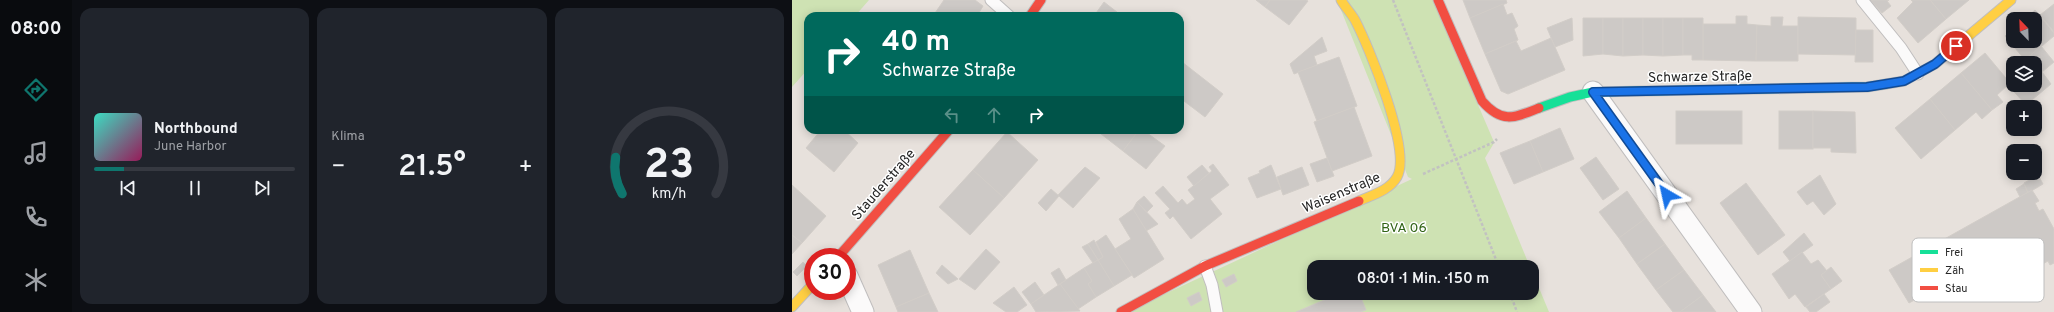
<!DOCTYPE html>
<html lang="de">
<meta charset="utf-8">
<style>
body{margin:0;font-family:Overpass,sans-serif;background:#20242c;color:#f1f3f6;height:100vh;display:flex;flex-direction:column;font-size:15px;white-space:nowrap}
*{box-sizing:border-box;margin:0}
p{font-size:13px;color:#9ea1a6}
.icon{flex:none;width:22px;height:22px;fill:none;stroke:currentColor;stroke-width:2;stroke-linecap:round;stroke-linejoin:round}
.map{position:relative;flex:1;overflow:hidden}
.details{display:flex;flex-direction:column;gap:8px;padding:8px;background:#0d0f14;width:720px}
.details>*{flex:none}
.banner{position:absolute;left:12px;top:12px;width:380px;height:122px;border-radius:12px;box-shadow:0 2px 10px #0003;background:#00695c;color:#fff;overflow:hidden}
.needle{width:26px;rotate:337deg}
.tools{position:absolute;left:1214px;top:12px;display:grid;gap:8px}
.tools a{display:grid;place-items:center;width:36px;height:36px;border-radius:8px;background:#171b24;box-shadow:0 2px 10px #0003;font-size:20px}
.speed{position:absolute;left:12px;top:248px;display:flex;gap:8px;font-size:20px;font-weight:700;text-align:center}
.speed>*{display:grid;place-content:center;width:52px;height:52px;border-radius:50%;background:#171b24;box-shadow:0 2px 10px #0003;line-height:1}
.speed .limit{border:6px solid #d22;background:#fff;color:#111}
.pin{position:absolute;display:grid;place-items:center;width:34px;height:34px;color:#fff;margin:-17px;border:2px solid #fff;border-radius:50%;box-shadow:0 1px 4px #0007}
.me{position:absolute;width:44px;margin:-22px;rotate:324deg;stroke-linejoin:round;filter:drop-shadow(0 0 3px #0008)}
.turn{display:flex;align-items:center;gap:14px;height:84px;padding:0 12px;font-size:18px}
.turn .icon{width:52px;height:52px;stroke-width:2.5}
.turn b{display:block;font-size:28px;line-height:34px}
.lanes{display:flex;align-items:center;height:38px;padding:0 12px;background:#0003;justify-content:center;gap:20px;direction:ltr}
.lanes .off{opacity:.35}
.big{font-size:30px;font-weight:600;line-height:1.1}
.details .widget{flex:1;display:flex;flex-direction:column;justify-content:center;gap:6px;min-width:0;padding:0 14px;border-radius:12px;background:#20242c}
.details .dial{align-items:center;gap:0}
.dial svg{height:104px;overflow:visible;fill:none;stroke:#363941;stroke-width:7;stroke-linecap:round;text-anchor:middle}
.dial text{fill:#f1f3f6;stroke:none}
.song{display:flex;align-items:center;gap:12px}
.cover{width:48px;height:48px;border-radius:6px;background:linear-gradient(135deg,hsl(170 70% 55%),hsl(330 70% 35%))}
.played{height:4px;border-radius:2px;background:linear-gradient(90deg,#0f766e 15%,#363941 15%)}
.keys{display:flex;justify-content:space-around;direction:ltr}
.heat{display:flex;justify-content:space-between;align-items:center;font-size:22px;direction:ltr}
.details .tiles{flex:1;display:grid;gap:8px;grid-template-columns:repeat(3,1fr)}
.trip{position:absolute;left:515px;top:260px;width:232px;height:40px;border-radius:12px;background:#171b24;box-shadow:0 2px 10px #0003;font-weight:600;line-height:40px;text-align:center}
main{display:flex;flex:1;min-height:0}
.dock{display:flex;flex-direction:column;width:72px;justify-content:space-around;align-items:center;background:#090b0e;color:#9ea1a6}
.dock .icon{width:28px;height:28px}
.dock .current{color:#0f766e}
.dock b{font-size:18px;color:#f1f3f6}
.map>svg:first-child{display:block}
.green{fill:#cee2b3}
.building{fill:#cdc9c6;stroke:#d2cdc8}
.lines{fill:none;stroke-linecap:round;stroke-linejoin:round}
.lane-casing{stroke:#c0bebe;stroke-width:13}
.street-casing{stroke:#c0bebe;stroke-width:23}
.fast-casing{stroke:#c0bebe;stroke-width:11}
.slow-casing{stroke:#c0bebe;stroke-width:11}
.jam-casing{stroke:#c0bebe;stroke-width:11}
.path{stroke:#c2c2c1;stroke-width:2.5;stroke-dasharray:3 2;stroke-linecap:butt}
.lane{stroke:#fbfafa;stroke-width:11}
.street{stroke:#fbfafa;stroke-width:21}
.fast{stroke:#16e098;stroke-width:9}
.slow{stroke:#ffcf43;stroke-width:9}
.jam{stroke:#f24e42;stroke-width:9}
.route-casing{stroke:#114b97;stroke-width:10}
.route{stroke:#1a73e8;stroke-width:7}
.labels{text-anchor:middle;stroke-width:3;stroke-linejoin:round;paint-order:stroke}
.street-label{font-size:14px;fill:#272727;stroke:#fff}
.park-label{font-size:14px;fill:#326417;stroke:#fff}
.key{fill:#fff;stroke:#bebebe;stroke-width:1}
.key-label{font-size:11px;fill:#272727}
</style>
<main>
<nav class="dock">
<b>08:00</b>
<svg class="icon current" aria-label="directions" viewBox="0 0 24 24"><path d="M12 3l9 9-9 9-9-9zM9 14v-3h6M13 9l2 2-2 2"/></svg>
<svg class="icon" aria-label="music" viewBox="0 0 24 24"><path d="M9 18V5l10-2v13"/><circle cx="6" cy="18" r="3"/><circle cx="16" cy="16" r="3"/></svg>
<svg class="icon" aria-label="phone" viewBox="0 0 24 24"><path d="M5 4h4l2 5-3 2q2 4 5 5l2-3 5 2v4C11 20 4 13 5 4z"/></svg>
<svg class="icon" aria-label="climate" viewBox="0 0 24 24"><path d="M12 3v18M4 7l16 10M4 17L20 7"/></svg>
</nav>
<section class="details">
<div class="tiles">
<div class="widget">
<div class="song"><i class="cover"></i><div><b>Northbound</b><p>June Harbor</p></div></div>
<div class="played"></div>
<div class="keys"><svg class="icon" aria-label="previous" viewBox="0 0 24 24"><path d="M18 5L8 12l10 7zM5 5v14"/></svg><svg class="icon" aria-label="pause" viewBox="0 0 24 24"><path d="M8 5v14M16 5v14"/></svg><svg class="icon" aria-label="next" viewBox="0 0 24 24"><path d="M6 5l10 7-10 7zM19 5v14"/></svg></div>
</div>
<div class="widget"><p>Klima</p>
<div class="heat"><a>−</a><b class="big">21.5°</b><a>+</a></div>
</div>
<div class="widget dial"><svg viewBox="0 0 100 80">
<path d="M14 69A42 42 0 1 1 86 69"/>
<path d="M14 69A42 42 0 0 1 9 41" stroke="#0f766e"/>
<text x="50" y="56" font-size="32" font-weight="700">23</text>
<text x="50" y="72" font-size="11">km/h</text>
</svg></div>
</div>
</section>
<div class="map">
<svg width="1262" height="312" viewBox="0 0 1262 312">
<rect width="100%" height="100%" fill="#e7e1dc"/>
<g class="green">
<path d="M0,0h77l-14,16h-47v53l-16,18z"/>
<path d="M545,0h96l61,142 -10,5 10,-4 -9,15 45,109h-216v26h218v-22l17,41h-423l286,-133 -4,-2z"/>
</g>
<g class="building">
<path d="M152,0h31l8,6 -6,10h-44z"/>
<path d="M464,0h14l-5,7z"/>
<path d="M478,0h36l2,1 -19,24 -24,-18z"/>
<path d="M671,0h43l1,3 -37,15z"/>
<path d="M1078,0h19l-2,1 4,5 -9,7z"/>
<path d="M1119,0h19l16,19 -28,24 -21,-25 16,-16z"/>
<path d="M1138,0h39l-23,19z"/>
<path d="M312,2l18,14h-28z"/>
<path d="M711,4l4,11 5,-2 6,13 -4,3 4,11 -33,14 -15,-36z"/>
<path d="M1262,4v28l-14,-17z"/>
<path d="M1243,10l19,23v3l-29,24 -20,-24 8,-7v12h22v-22h-10z"/>
<path d="M944,16h11v8l10,1 -1,36 -53,-1v-36h33z"/>
<path d="M979,17h12l-1,9h16v35h-42l1,-36 14,1z"/>
<path d="M1006,17l58,1v37l-58,-1z"/>
<path d="M780,18l1,22 -18,7 -8,-19z"/>
<path d="M791,18h20v36l-20,2z"/>
<path d="M811,18h20v38l-20,-2z"/>
<path d="M831,18h20v37l-20,1z"/>
<path d="M851,18h20v38l-20,-1z"/>
<path d="M871,18h20v37l-20,1z"/>
<path d="M891,18h20v42h-11v-5h-9z"/>
<path d="M1064,30h17v32h-18z"/>
<path d="M530,37l5,14 -13,5 3,9 -23,9 -4,-10z"/>
<path d="M759,38l14,32 -57,24 -7,-3 -16,-37 31,-13 5,10z"/>
<path d="M1249,46l13,16 -12,10 9,12 -25,21 -18,-20 5,-3v3h22v-22h-8l-2,-3z"/>
<path d="M1193,53l25,30 -13,12 6,7 -11,8 -31,-37z"/>
<path d="M547,57l18,49 -40,15 -19,-49z"/>
<path d="M390,62l41,32 -18,23 -25,-19v-34z"/>
<path d="M1169,73l31,37 -10,9 -6,-7 -21,18 -25,-31z"/>
<path d="M1138,99l25,31 -34,29 -26,-31z"/>
<path d="M562,107l18,49 -40,15 -18,-49z"/>
<rect x="884" y="111" width="66" height="33"/>
<rect x="987" y="111" width="34" height="38"/>
<path d="M1021,111l42,1 1,41 -25,-1v-4h-18z"/>
<path d="M768,128l14,31 -31,13 -13,-31z"/>
<path d="M29,130h23l14,13 -24,29 -28,-24z"/>
<path d="M304,130h43l-16,21z"/>
<path d="M347,130h4l22,16 -19,23 -23,-18z"/>
<path d="M215,132l31,28 -34,38 -31,-28z"/>
<path d="M738,141l13,31 -29,12 -14,-31z"/>
<path d="M804,157l23,32 -16,11 -23,-32z"/>
<path d="M535,158l7,18 -17,6 -7,-18z"/>
<path d="M421,164l16,21 -19,14 12,15 -31,25 -18,-23 -3,3 -5,-6 5,-4 -15,-16 8,-7 15,17 4,-4 5,6 8,-6 -7,-9 24,-19 -3,-4z"/>
<path d="M410,165l7,8 -15,13 -7,-9z"/>
<path d="M479,165l10,24 -24,9 -9,-20 12,-5 -1,-2z"/>
<path d="M293,167l15,11 -27,30 -15,-13z"/>
<path d="M510,167l7,18 -26,10 -6,-18z"/>
<path d="M181,170l31,28 -34,37 -31,-28z"/>
<path d="M1028,175l16,29 -12,11 -11,-14 -6,4 -10,-13z"/>
<path d="M1246,175l5,9 -15,9 -4,-10z"/>
<path d="M954,183l39,52 -27,20 -38,-52z"/>
<path d="M1232,184l4,9 -8,4 -4,-8z"/>
<path d="M0,185l34,31 -24,27 -10,-8z"/>
<path d="M259,189l8,7 -13,15 -8,-8z"/>
<path d="M1240,190l7,11 -4,2 4,8 4,-2 11,20v34l-4,2 -2,-4 -13,7 -11,-21 -20,11 -10,-3 -19,11 -3,10 -11,-3 -19,11 -3,10 -10,-2 -20,11 -20,-33z"/>
<path d="M835,191l19,27 -27,20 -20,-26z"/>
<path d="M352,196l9,10 -6,6 -10,-10z"/>
<path d="M345,202l21,22 -12,7 -13,-22z"/>
<path d="M341,209l31,50 -30,19 -19,-29 16,-10 -12,-20z"/>
<path d="M854,218l19,26 -28,20 -18,-26z"/>
<path d="M1012,233l9,12 -23,16 -7,-9z"/>
<path d="M0,235l10,8 -10,11z"/>
<path d="M314,235l26,40 -18,11 -16,-26 5,-3 -7,-15z"/>
<path d="M302,240l9,17 -5,3 -10,-16z"/>
<path d="M296,244l10,16 -5,3 -11,-16z"/>
<path d="M873,244l19,26 -28,20 -19,-26z"/>
<path d="M194,249l14,13 -25,28 -16,-11z"/>
<path d="M118,250l19,43 -33,14 -18,-42z"/>
<path d="M1010,252l9,12 7,-4 9,11 -6,4 10,14 -26,18 -10,-13 -6,5 -17,-25z"/>
<path d="M306,260l16,26 -18,11 -8,-13 4,-3 -8,-13z"/>
<path d="M11,262l4,4 -10,10 -4,-4z"/>
<path d="M150,265l16,14 -10,5 -12,-11z"/>
<path d="M1039,267l11,14 -11,8 -10,-14z"/>
<path d="M267,268l7,12 -8,5 -7,-12z"/>
<path d="M292,268l8,13 -4,3 8,13 -18,12 -18,-25z"/>
<path d="M892,270l19,25 -23,17h-7l-17,-22z"/>
<path d="M442,274l3,7 -11,6 -4,-7z"/>
<path d="M243,282l9,13 -13,9 -9,-12z"/>
<path d="M268,284l20,27 -44,1 -5,-8z"/>
<path d="M222,287l13,18 -10,7h-11l-13,-9z"/>
<path d="M407,292l3,8 -11,6 -4,-8z"/>
<path d="M137,293l9,19h-40l-2,-5z"/>
<path d="M549,293h18l7,17 -6,2h-64z"/>
<path d="M1032,294l6,8 -14,10h-6l-4,-5z"/>
<path d="M911,295l13,17h-36z"/>
</g>
<g class="lines">
<g class="lane-casing">
<g id="lane">
<path d="M199,0l18,16"/>
<path d="M1070,0l39,48 17,26"/>
<path d="M413,266l7,19 5,27"/>
</g>
</g>
<g class="street-casing">
<g id="street">
<path d="M801,92l158,220"/>
<path d="M55,276l16,36"/>
</g>
</g>
<g class="fast-casing">
<path id="fast" d="M747,108l31,-11 23,-5 274,-5 19,-3"/>
</g>
<g class="slow-casing">
<g id="slow">
<path d="M549,0c4,7 10,13 14,20 14,27 57,131 42,157 -8,14 -25,18 -38,24"/>
<path d="M1094,84l18,-3 31,-17 76,-64"/>
<path d="M0,307l21,-23"/>
</g>
</g>
<g class="jam-casing">
<g id="jam">
<path d="M646,0l44,101c20,23 32,17 57,7"/>
<path d="M238,16l11,-16"/>
<path d="M46,257l111,-127"/>
<path d="M329,312l84,-46 154,-65"/>
</g>
</g>
<g class="path">
<path d="M601,0l106,267"/>
<path d="M631,174l71,-32 3,-3"/>
<path d="M718,293l7,19"/>
</g>
<use href="#lane" class="lane"/>
<use href="#street" class="street"/>
<use href="#fast" class="fast"/>
<use href="#slow" class="slow"/>
<use href="#jam" class="jam"/>
</g>
<g class="lines">
<g class="route-casing">
<path id="route" d="M875,195l-74,-103 274,-5 37,-6 31,-17 21,-18"/>
</g>
<use href="#route" class="route"/>
</g>
<g class="labels">
<g class="street-label">
<text transform="translate(908 76) rotate(-1)" y="5">Schwarze Straße</text>
<text transform="translate(91 184) rotate(-49)" y="5">Stauderstraße</text>
<text transform="translate(549 192) rotate(-23)" y="5">Waisenstraße</text>
</g>
<g class="park-label">
<text x="612" y="232">BVA 06</text>
</g>
</g>
<rect x="1120" y="238" width="132" height="64" rx="6" class="key"/>
<rect x="1128" y="250" width="18" height="4" fill="#16e098"/>
<rect x="1128" y="268" width="18" height="4" fill="#ffcf43"/>
<rect x="1128" y="286" width="18" height="4" fill="#f24e42"/>
<g class="key-label">
<text x="1153" y="256">Frei</text>
<text x="1153" y="274">Zäh</text>
<text x="1153" y="292">Stau</text>
</g>
</svg>
<div class="tools">
<a><svg class="needle" viewBox="-14 -14 28 28"><path d="M0-13l5 13h-10z" fill="#e53935"/><path d="M0 13l5-13h-10z" fill="#9ea1a6"/></svg></a>
<a><svg class="icon" aria-label="layers" viewBox="0 0 24 24"><path d="M12 4l9 5-9 5-9-5zM3 14l9 5 9-5"/></svg></a>
<a>+</a>
<a>−</a>
</div>
<div class="speed"><div class="limit">30</div></div>
<div class="pin" style="left:1164px;top:46px;background:#d93025"><svg class="icon" aria-label="arrive" viewBox="0 0 24 24"><path d="M6 21V4h12l-3 4 3 4H6"/></svg></div>
<svg class="me" style="left:875px;top:195px" viewBox="-20 -20 40 40"><path d="M0-17L14 15 0 8-14 15z" fill="#1a73e8" stroke="#fff" stroke-width="4"/></svg>
<div class="trip">08:01 · 1 Min. · 150 m</div>
<div class="banner">
<div class="turn"><svg class="icon" aria-label="right" viewBox="0 0 24 24"><path d="M7 20v-9h11M14 6l5 5-5 5"/></svg><div><b>40 m</b>Schwarze Straße</div></div>
<div class="lanes"><svg class="icon off" aria-label="left" viewBox="0 0 24 24"><path d="M17 20v-9H6M10 6l-5 5 5 5"/></svg><svg class="icon off" aria-label="ahead" viewBox="0 0 24 24"><path d="M12 20V5M6 11l6-6 6 6"/></svg><svg class="icon" aria-label="right" viewBox="0 0 24 24"><path d="M7 20v-9h11M14 6l5 5-5 5"/></svg></div>
</div>
</div>
</main>
